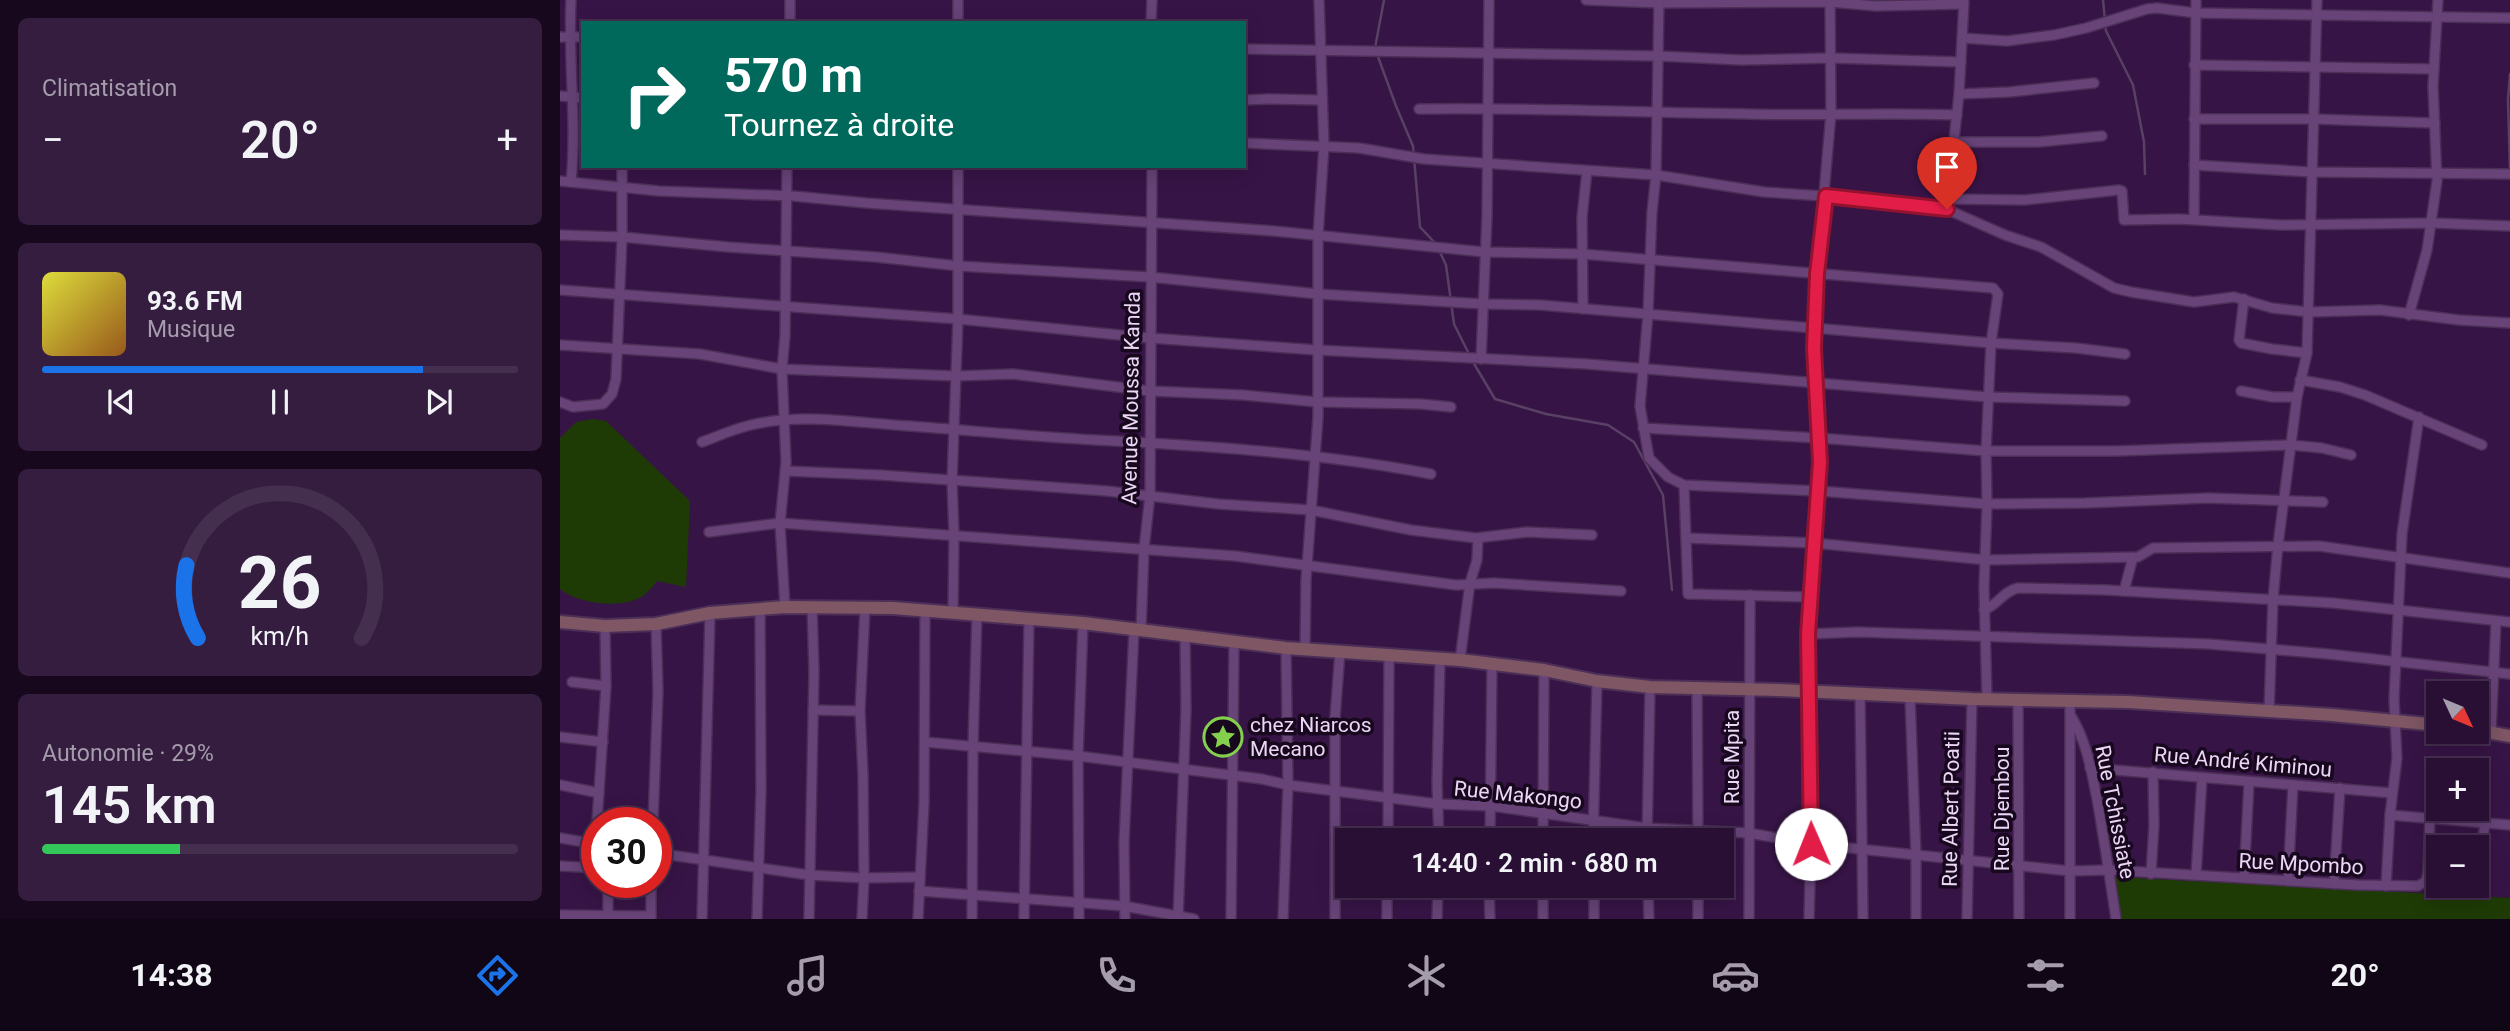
<!DOCTYPE html>
<html lang="fr">
<meta charset="utf-8">
<style>
body{margin:0;font-family:Roboto,sans-serif;background:#351d40;color:#f1f3f6;height:100vh;display:flex;flex-direction:column;font-size:26px;white-space:nowrap}
*{box-sizing:border-box;margin:0}
p{font-size:23px;color:#a59cac}
.icon{flex:none;width:38px;height:38px;fill:none;stroke:currentColor;stroke-width:2;stroke-linecap:round;stroke-linejoin:round}
.map{position:relative;flex:1;overflow:hidden}
.sheet{display:flex;flex-direction:column;gap:18px;padding:18px;background:#17081d;width:560px}
.sheet>*{flex:none}
.hud{position:absolute;left:21px;top:21px;width:665px;height:147px;border-radius:0px;box-shadow:0 4px 18px #0003,0 0 0 2px #452f4f;background:#00695c;color:#fff;overflow:hidden}
.needle{width:46px;rotate:134deg}
.buttons{position:absolute;left:1866px;top:681px;display:grid;gap:14px}
.buttons a{display:grid;place-items:center;width:63px;height:63px;border-radius:0px;background:#290f34;box-shadow:0 4px 18px #0003,0 0 0 2px #452f4f;font-size:35px}
.speed{position:absolute;left:21px;top:807px;display:flex;gap:14px;font-size:35px;font-weight:700;text-align:center}
.speed>*{display:grid;place-content:center;width:91px;height:91px;border-radius:50%;background:#290f34;box-shadow:0 4px 18px #0003,0 0 0 2px #452f4f;line-height:1}
.speed .limit{border:10px solid #d22;background:#fff;color:#111}
.pin{position:absolute;display:grid;place-items:center;width:60px;height:60px;color:#fff;margin:-72px -30px;border-radius:50% 50% 50% 0;rotate:-45deg;box-shadow:0 0 7px #0007}
.pin .icon{rotate:45deg}
.me{position:absolute;width:77px;margin:-38px;rotate:359deg;stroke-linejoin:round;filter:drop-shadow(0 0 5px #0008)}
.turn{display:flex;align-items:center;gap:24px;height:147px;padding:0 28px;font-size:32px}
.turn .icon{width:91px;height:91px;stroke-width:2.5}
.turn b{display:block;font-size:49px;line-height:60px}
.big{font-size:52px;font-weight:600;line-height:1.1}
.sheet .card{flex:1;display:flex;flex-direction:column;justify-content:center;gap:10px;min-width:0;padding:0 24px;border-radius:10px;background:#351d40}
.sheet .dial{align-items:center;gap:0}
.dial svg{height:182px;overflow:visible;fill:none;stroke:#452f4f;stroke-width:7;stroke-linecap:round;text-anchor:middle}
.dial text{fill:#f1f3f6;stroke:none}
.song{display:flex;align-items:center;gap:21px}
.cover{width:84px;height:84px;border-radius:10px;background:linear-gradient(135deg,hsl(60 70% 55%),hsl(30 70% 35%))}
.played{height:7px;border-radius:4px;background:linear-gradient(90deg,#1a73e8 80%,#452f4f 80%)}
.keys{display:flex;justify-content:space-around;direction:ltr}
.heat{display:flex;justify-content:space-between;align-items:center;font-size:38px;direction:ltr}
.charge{height:10px;border-radius:5px;background:linear-gradient(90deg,#34c759 29%,#452f4f 0)}
.trip{position:absolute;left:775px;top:828px;width:399px;height:70px;border-radius:0px;background:#290f34;box-shadow:0 4px 18px #0003,0 0 0 2px #452f4f;font-weight:600;line-height:70px;text-align:center}
.tabs{display:flex;height:112px;justify-content:space-around;align-items:center;background:#100615;color:#a59cac}
.tabs .icon{width:49px;height:49px}
.tabs .current{color:#1a73e8}
.tabs b{font-size:32px;color:#f1f3f6}
main{display:flex;flex:1;min-height:0}
.map>svg:first-child{display:block}
.green{fill:#1e3b05}
.lines{fill:none;stroke-linecap:round;stroke-linejoin:round}
.stream{stroke:#594065;stroke-width:2.5}
.street-casing{stroke:#4b2f57;stroke-width:12}
.secondary-casing{stroke:#4b2f57;stroke-width:16}
.street{stroke:#674378;stroke-width:9}
.secondary{stroke:#7e5664;stroke-width:12}
.route-casing{stroke:#92132f;stroke-width:18}
.route{stroke:#e11d48;stroke-width:12}
.labels{text-anchor:middle;stroke-width:7;stroke-linejoin:round;paint-order:stroke}
.street-label{font-size:21px;fill:#ebd6f5;stroke:#17081e}
.poi-label{font-size:21px;fill:#ebd6f5;stroke:#17081e;text-anchor:start}
</style>
<main>
<section class="sheet">
<div class="card"><p>Climatisation</p>
<div class="heat"><a>−</a><b class="big">20°</b><a>+</a></div>
</div>
<div class="card">
<div class="song"><i class="cover"></i><div><b>93.6 FM</b><p>Musique</p></div></div>
<div class="played"></div>
<div class="keys"><svg class="icon" aria-label="previous" viewBox="0 0 24 24"><path d="M18 5L8 12l10 7zM5 5v14"/></svg><svg class="icon" aria-label="pause" viewBox="0 0 24 24"><path d="M8 5v14M16 5v14"/></svg><svg class="icon" aria-label="next" viewBox="0 0 24 24"><path d="M6 5l10 7-10 7zM19 5v14"/></svg></div>
</div>
<div class="card dial"><svg viewBox="0 0 100 80">
<path d="M14 69A42 42 0 1 1 86 69"/>
<path d="M14 69A42 42 0 0 1 9 37" stroke="#1a73e8"/>
<text x="50" y="56" font-size="32" font-weight="700">26</text>
<text x="50" y="72" font-size="11">km/h</text>
</svg></div>
<div class="card"><p>Autonomie · 29%</p><b class="big">145 km</b><div class="charge"></div></div>
</section>
<div class="map">
<svg width="1950" height="919" viewBox="0 0 1950 919">
<rect width="100%" height="100%" fill="#371446"/>
<g class="green">
<path d="M32,419l14,2 84,80 -4,86 -29,-6c-5,6 -9,12 -16,16 -20,12 -63,7 -81,-8v-151l16,-16z"/>
<path d="M1554,877l396,21v21h-389z"/>
</g>
<g class="lines">
<g class="stream">
<path d="M1543,0l3,31 27,54 11,57 1,32"/>
<path d="M815,48l9,-48"/>
<path d="M817,54l19,52 17,40 7,81 16,17"/>
<path d="M1950,74l-2,25 2,73"/>
<path d="M879,250l7,15 8,59 16,32"/>
<path d="M913,362l22,37 51,15 62,11 26,17 29,53 9,95"/>
</g>
<g class="street-casing">
<g id="street">
<path d="M1026,0l73,3 171,-1 46,4 87,-2"/>
<path d="M1099,0l-3,175 -4,37 -4,102 -8,92 9,52 19,19 16,8 135,6 168,13 98,-1 123,-5 115,4"/>
<path d="M230,23v-23"/>
<path d="M398,23v-23"/>
<path d="M591,23l1,-23"/>
<path d="M0,37h23"/>
<path d="M1402,38l45,3 47,-6 32,-7 61,-19 10,-1 39,5 314,5"/>
<path d="M684,49l414,7 83,4 90,-2 130,4"/>
<path d="M1634,65l240,4"/>
<path d="M1399,94l50,-2 85,-9"/>
<path d="M0,96l23,2"/>
<path d="M684,100l25,-1 52,1"/>
<path d="M859,109c110,-2 220,4 330,5 69,2 138,-2 208,1"/>
<path d="M1634,119h119l122,4"/>
<path d="M1393,142h85l64,-6"/>
<path d="M684,143l115,5 65,11 232,16 108,17 105,7 77,10 59,26 36,12 73,41 17,4 63,10 40,-5 38,11 37,4 71,-2 79,10 51,3"/>
<path d="M1634,165l117,7 199,2"/>
<path d="M0,181l99,10 134,5 73,7 408,28 210,21 98,2 411,34 5,6 -7,49 -5,108 1,53 -3,83 3,113"/>
<path d="M11,182c6,-61 -3,-121 0,-182"/>
<path d="M1388,199l77,1 94,-10 3,1 2,29 55,-1 102,6 151,-2 78,3"/>
<path d="M1387,204l12,-110 5,-92"/>
<path d="M1634,219l2,-219"/>
<path d="M0,235l62,2 106,10 148,10 83,9 191,11 168,17 165,10 57,1 451,38 85,5 49,6"/>
<path d="M0,290l398,29 192,19 167,12 270,14 401,33 137,4"/>
<path d="M1684,299l-5,41 2,3 31,6 35,4"/>
<path d="M1023,309l-1,-92 5,-46"/>
<path d="M1849,315l18,-65 10,-69 -4,-95 5,-86"/>
<path d="M0,345l140,9 82,15 174,7 57,-2 137,17 93,4 74,7 104,2 30,3"/>
<path d="M921,359l6,-143 2,-216"/>
<path d="M1740,380l40,7 25,8 117,50"/>
<path d="M1681,391l32,6h24"/>
<path d="M0,402l13,5 30,-3 9,-10 4,-15 6,-142v-71"/>
<path d="M1083,428l176,10 167,13h130l175,-6 31,3 29,7"/>
<path d="M142,442c14,-5 29,-12 45,-16 53,-14 108,-3 163,0 68,5 137,12 205,15 107,6 211,13 316,33"/>
<path d="M225,471l95,4 227,16 111,13 93,6 100,20 65,8 51,-6 65,3"/>
<path d="M1124,485l4,109 121,3"/>
<path d="M149,532l71,-9 455,33 221,29 38,-2 127,8"/>
<path d="M1126,538l128,5 173,17 151,-3 15,-9 166,-2 191,27"/>
<path d="M1564,591l9,-34"/>
<path d="M225,607l-5,-84 6,-61 -4,-93 3,-33 2,-170"/>
<path d="M1424,610c14,-5 19,-19 34,-22l88,2 227,13 177,19"/>
<path d="M393,612l1,-77 -2,-54 6,-162v-153"/>
<path d="M581,630l3,-81 6,-54 2,-329"/>
<path d="M1248,634l50,-2 351,12 119,10 182,20"/>
<path d="M745,649l1,-69 12,-163v-181l6,-90 -5,-146"/>
<path d="M900,660l10,-77 7,-23 1,-22"/>
<path d="M12,682l34,4"/>
<path d="M1137,687l1,153"/>
<path d="M1300,694l3,225"/>
<path d="M1350,697l6,159v63"/>
<path d="M1458,699l1,220"/>
<path d="M1510,700v219"/>
<path d="M253,710l47,1"/>
<path d="M1709,712l4,-113 5,-54 19,-148 10,-44 10,-353"/>
<path d="M1511,716c16,26 20,54 26,83 7,40 13,80 19,120"/>
<path d="M1931,732l5,-111"/>
<path d="M0,737l43,5"/>
<path d="M365,742l153,14 184,23 26,6 150,19 53,2 156,22 102,5 62,11 259,27 39,-1 249,15 60,1 8,-5 2,-8 2,-55"/>
<path d="M1530,768l302,25"/>
<path d="M0,785l39,8"/>
<path d="M1830,815l120,10"/>
<path d="M37,822l9,-136 -1,-60"/>
<path d="M93,822l5,-131 -2,-67"/>
<path d="M0,838l36,6"/>
<path d="M828,840l1,-186"/>
<path d="M879,840l-2,-57 3,-124"/>
<path d="M930,840l2,-176"/>
<path d="M983,840l1,-170"/>
<path d="M1033,840l4,-159"/>
<path d="M1087,840l3,-153"/>
<path d="M96,853l153,22 55,3 56,-1"/>
<path d="M1921,855l4,-33"/>
<path d="M0,866l37,2"/>
<path d="M34,868l3,-40"/>
<path d="M1591,874l3,-49 -1,-53"/>
<path d="M1636,875l6,-97"/>
<path d="M1684,878l5,-95"/>
<path d="M1728,881l5,-96"/>
<path d="M91,882v37"/>
<path d="M1774,884l6,-96"/>
<path d="M929,886l1,33"/>
<path d="M983,886v33"/>
<path d="M1088,886l1,33"/>
<path d="M1138,886v33"/>
<path d="M1826,886l4,-71 7,-57 -3,-59 8,-165 17,-117"/>
<path d="M359,891l205,15 70,13"/>
<path d="M0,915l91,1"/>
<path d="M48,919v-37"/>
<path d="M142,919l8,-306"/>
<path d="M197,919l4,-128 -1,-181"/>
<path d="M249,919l5,-247 -2,-66"/>
<path d="M302,919l2,-41 -1,-104 -3,-63 5,-103"/>
<path d="M358,919l6,-116 1,-193"/>
<path d="M412,919l1,-174 4,-131"/>
<path d="M464,919l5,-300"/>
<path d="M519,919l-1,-163 5,-133"/>
<path d="M565,919l-1,-77 10,-212"/>
<path d="M618,919l8,-210 -1,-73"/>
<path d="M671,919l3,-276"/>
<path d="M723,919l5,-134 -2,-137"/>
<path d="M775,919v-201l5,-67"/>
<path d="M827,919v-33"/>
<path d="M877,919l1,-33"/>
<path d="M1034,919v-33"/>
<path d="M1189,919l1,-324"/>
<path d="M1249,919l2,-75 -3,-210 12,-172 -6,-114 3,-74 14,-161 -1,-113"/>
<path d="M1407,919l5,-220"/>
</g>
</g>
<g class="secondary-casing">
<g id="secondary">
<path d="M0,622l45,4 51,-2 54,-11 75,-6 108,1 190,15 203,25 174,12 84,10 53,11 53,6 129,3 193,9 156,3 204,13 106,10"/>
<path d="M1916,730l34,6"/>
</g>
</g>
<use href="#street" class="street"/>
<use href="#secondary" class="secondary"/>
</g>
<g class="lines">
<g class="route-casing">
<path id="route" d="M1251,844l-3,-210 12,-172 -6,-114 3,-74 9,-78 121,13"/>
</g>
<use href="#route" class="route"/>
</g>
<defs>
<g id="sight-ring" transform="scale(2.0125)"><circle r="9.5" fill="#17081e" stroke="#84d04d" stroke-width="1.5"/><path d="M0-6L1.8-2.2L6-1.7L2.9 1.2L3.7 5.4L0 3.3L-3.7 5.4L-2.9 1.2L-6-1.7L-1.8-2.2Z" fill="#84d04d"/></g>
</defs>
<g fill-rule="evenodd">
<use href="#sight-ring" x="663" y="737"/>
</g>
<g class="labels">
<g class="street-label">
<text transform="translate(571 398) rotate(-89)" y="7">Avenue Moussa Kanda</text>
<text transform="translate(1172 757) rotate(-90)" y="7">Rue Mpita</text>
<text transform="translate(1683 762) rotate(5)" y="7">Rue André Kiminou</text>
<text transform="translate(958 795) rotate(6)" y="7">Rue Makongo</text>
<text transform="translate(1391 809) rotate(-89)" y="7">Rue Albert Poatii</text>
<text transform="translate(1442 809) rotate(-90)" y="7">Rue Djembou</text>
<text transform="translate(1555 812) rotate(79)" y="7">Rue Tchissiate</text>
<text transform="translate(1741 864) rotate(3)" y="7">Rue Mpombo</text>
</g>
<g class="poi-label">
<text x="690" y="732">chez Niarcos<tspan x="690" dy="24">Mecano</tspan></text>
</g>
</g>
</svg>
<div class="buttons">
<a><svg class="needle" viewBox="-14 -14 28 28"><path d="M0-13l5 13h-10z" fill="#e53935"/><path d="M0 13l5-13h-10z" fill="#a59cac"/></svg></a>
<a>+</a>
<a>−</a>
</div>
<div class="speed"><div class="limit">30</div></div>
<div class="pin" style="left:1387px;top:209px;background:#d93025"><svg class="icon" aria-label="arrive" viewBox="0 0 24 24"><path d="M6 21V4h12l-3 4 3 4H6"/></svg></div>
<svg class="me" style="left:1251px;top:844px" viewBox="-20 -20 40 40"><circle r="19" fill="#fff"/><path d="M0-13L10 11 0 6-10 11z" fill="#e11d48"/></svg>
<div class="trip">14:40 · 2 min · 680 m</div>
<div class="hud">
<div class="turn"><svg class="icon" aria-label="right" viewBox="0 0 24 24"><path d="M7 20v-9h11M14 6l5 5-5 5"/></svg><div><b>570 m</b>Tournez à droite</div></div>
</div>
</div>
</main>
<nav class="tabs">
<b>14:38</b>
<svg class="icon current" aria-label="directions" viewBox="0 0 24 24"><path d="M12 3l9 9-9 9-9-9zM9 14v-3h6M13 9l2 2-2 2"/></svg>
<svg class="icon" aria-label="music" viewBox="0 0 24 24"><path d="M9 18V5l10-2v13"/><circle cx="6" cy="18" r="3"/><circle cx="16" cy="16" r="3"/></svg>
<svg class="icon" aria-label="phone" viewBox="0 0 24 24"><path d="M5 4h4l2 5-3 2q2 4 5 5l2-3 5 2v4C11 20 4 13 5 4z"/></svg>
<svg class="icon" aria-label="climate" viewBox="0 0 24 24"><path d="M12 3v18M4 7l16 10M4 17L20 7"/></svg>
<svg class="icon" aria-label="car" viewBox="0 0 24 24"><path d="M5 17H2v-5l4-1 3-4h7l3 4 3 1v5h-3M9 17h6M6 11h13"/><circle cx="7" cy="17" r="2"/><circle cx="17" cy="17" r="2"/></svg>
<svg class="icon" aria-label="filters" viewBox="0 0 24 24"><path d="M4 7h16M4 17h16"/><circle cx="9" cy="7" r="2"/><circle cx="15" cy="17" r="2"/></svg>
<b>20°</b>
</nav>
